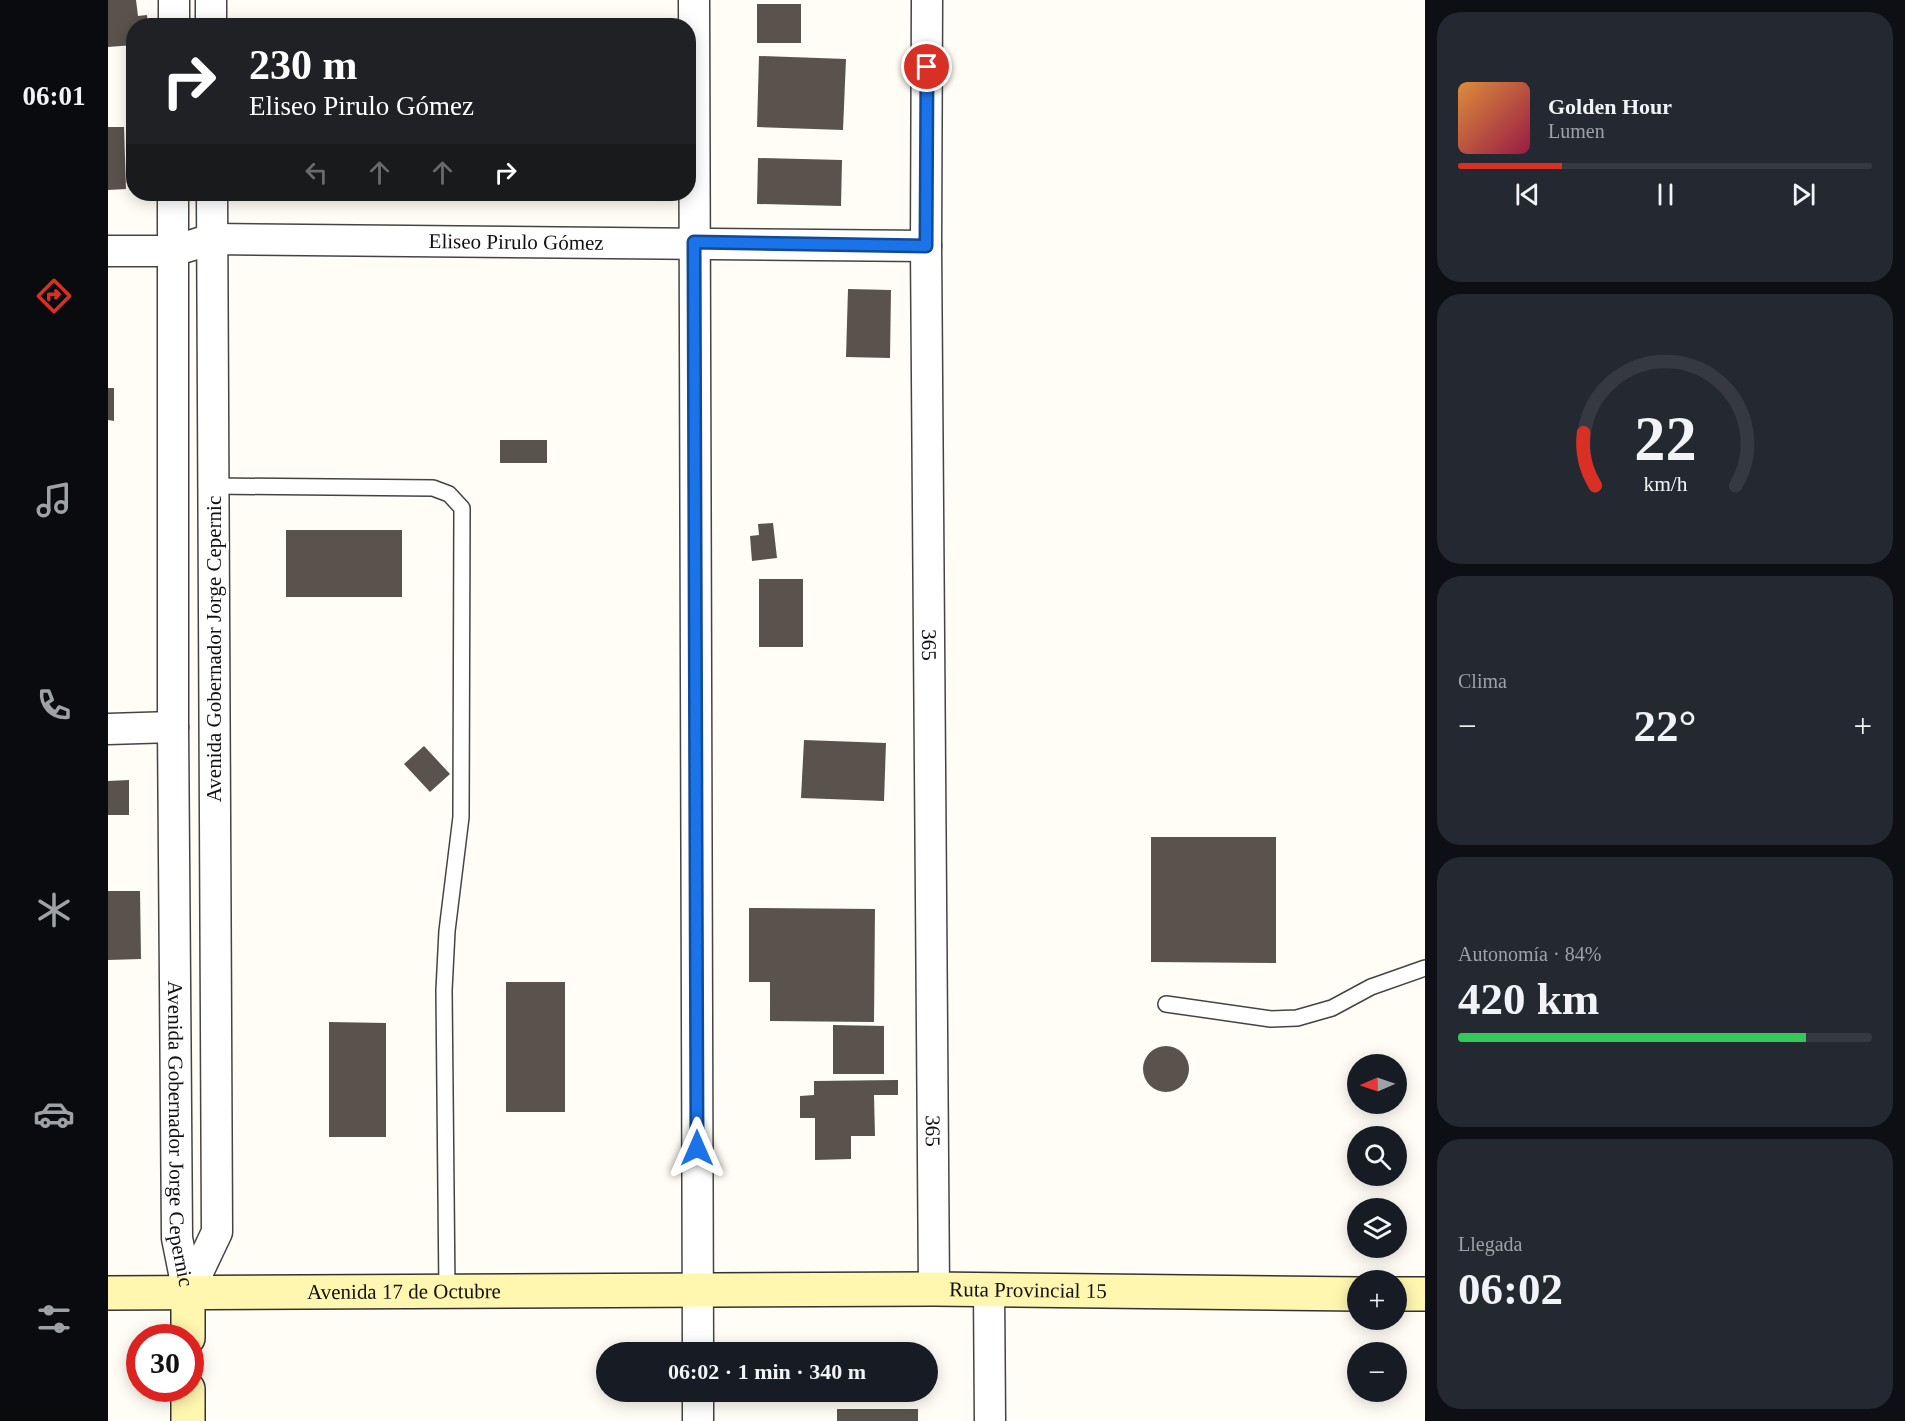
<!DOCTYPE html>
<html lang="es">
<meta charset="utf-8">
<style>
body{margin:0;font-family:"Times New Roman",serif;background:#242831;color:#f1f3f6;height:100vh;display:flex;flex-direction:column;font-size:22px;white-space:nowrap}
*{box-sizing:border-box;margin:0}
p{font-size:20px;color:#9ea1a6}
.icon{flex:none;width:33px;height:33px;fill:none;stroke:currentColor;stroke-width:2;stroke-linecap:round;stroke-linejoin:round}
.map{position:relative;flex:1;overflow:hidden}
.side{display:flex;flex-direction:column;gap:12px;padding:12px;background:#0d0f14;width:480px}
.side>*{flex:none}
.banner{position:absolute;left:18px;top:18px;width:570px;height:183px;border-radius:24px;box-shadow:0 3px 15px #0003;background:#202124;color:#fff;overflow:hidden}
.needle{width:39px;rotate:268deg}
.buttons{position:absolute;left:1239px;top:1054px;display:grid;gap:12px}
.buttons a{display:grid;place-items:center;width:60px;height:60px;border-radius:50%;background:#171b24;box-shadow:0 3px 15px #0003;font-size:30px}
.speed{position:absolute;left:18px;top:1324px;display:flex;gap:12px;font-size:30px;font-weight:700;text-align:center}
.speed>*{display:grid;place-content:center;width:78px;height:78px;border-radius:50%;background:#171b24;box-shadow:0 3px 15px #0003;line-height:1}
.speed .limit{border:9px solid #d22;background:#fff;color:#111}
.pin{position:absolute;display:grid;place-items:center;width:51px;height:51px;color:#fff;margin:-26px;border:3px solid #fff;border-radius:50%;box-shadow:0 2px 6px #0007}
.me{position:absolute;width:66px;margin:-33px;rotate:0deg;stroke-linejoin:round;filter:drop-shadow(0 0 4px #0008)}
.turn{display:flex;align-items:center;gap:21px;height:126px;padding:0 24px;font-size:27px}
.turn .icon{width:78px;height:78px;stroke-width:2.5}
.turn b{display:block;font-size:42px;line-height:51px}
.lanes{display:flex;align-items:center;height:57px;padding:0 24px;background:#0003;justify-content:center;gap:30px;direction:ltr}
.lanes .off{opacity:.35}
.big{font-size:45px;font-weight:800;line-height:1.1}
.side .card{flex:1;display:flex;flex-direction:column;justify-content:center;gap:9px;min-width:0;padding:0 21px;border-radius:24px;background:#242831}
.side .dial{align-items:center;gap:0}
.dial svg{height:156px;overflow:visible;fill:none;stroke:#363941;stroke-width:7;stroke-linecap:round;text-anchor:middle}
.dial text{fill:#f1f3f6;stroke:none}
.song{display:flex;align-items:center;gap:18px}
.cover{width:72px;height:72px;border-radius:9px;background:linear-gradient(135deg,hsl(30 70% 55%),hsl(340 70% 35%))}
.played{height:6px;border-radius:3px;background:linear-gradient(90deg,#d93025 25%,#363941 25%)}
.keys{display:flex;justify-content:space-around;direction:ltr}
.heat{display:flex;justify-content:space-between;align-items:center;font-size:33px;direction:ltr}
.charge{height:9px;border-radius:4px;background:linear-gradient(90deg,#34c759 84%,#363941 0)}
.trip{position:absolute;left:488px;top:1342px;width:342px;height:60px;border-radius:30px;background:#171b24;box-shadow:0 3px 15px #0003;font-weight:800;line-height:60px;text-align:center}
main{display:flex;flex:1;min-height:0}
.menu{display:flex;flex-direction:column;width:108px;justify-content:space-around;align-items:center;background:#090b0e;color:#9ea1a6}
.menu .icon{width:42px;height:42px}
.menu .active{color:#d93025}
.menu b{font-size:27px;color:#f1f3f6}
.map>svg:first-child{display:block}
.building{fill:#5a524d}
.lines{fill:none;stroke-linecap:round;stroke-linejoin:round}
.lane-casing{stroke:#444;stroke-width:18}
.street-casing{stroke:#444;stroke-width:33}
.secondary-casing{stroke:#333;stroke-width:36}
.lane{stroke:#fff;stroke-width:15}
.street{stroke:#fff;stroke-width:30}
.secondary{stroke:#fff6b0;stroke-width:33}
.route-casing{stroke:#114b97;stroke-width:15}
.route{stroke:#1a73e8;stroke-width:10}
.labels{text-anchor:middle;stroke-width:6;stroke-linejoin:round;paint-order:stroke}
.street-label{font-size:21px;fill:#111;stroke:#fff}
</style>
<main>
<nav class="menu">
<b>06:01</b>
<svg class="icon active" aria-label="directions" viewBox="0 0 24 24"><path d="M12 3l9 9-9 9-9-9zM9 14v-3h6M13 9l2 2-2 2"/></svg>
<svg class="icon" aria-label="music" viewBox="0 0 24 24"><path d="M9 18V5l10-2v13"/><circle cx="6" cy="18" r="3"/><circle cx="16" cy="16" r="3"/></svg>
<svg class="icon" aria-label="phone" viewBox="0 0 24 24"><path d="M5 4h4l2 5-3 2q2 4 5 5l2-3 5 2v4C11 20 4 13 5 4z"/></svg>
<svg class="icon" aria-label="climate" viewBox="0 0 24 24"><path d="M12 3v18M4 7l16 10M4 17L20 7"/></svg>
<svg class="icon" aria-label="car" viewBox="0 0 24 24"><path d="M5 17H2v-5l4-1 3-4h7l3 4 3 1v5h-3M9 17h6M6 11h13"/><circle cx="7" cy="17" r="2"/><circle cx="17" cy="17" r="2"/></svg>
<svg class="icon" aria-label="filters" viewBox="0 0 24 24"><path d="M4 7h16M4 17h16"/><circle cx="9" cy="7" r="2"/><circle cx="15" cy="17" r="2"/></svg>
</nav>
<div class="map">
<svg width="1317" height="1421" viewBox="0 0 1317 1421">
<rect width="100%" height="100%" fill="#fffdf5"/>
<g class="building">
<path d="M0,0h28l2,16 9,-1 1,11h-14v19l-26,2z"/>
<rect x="649" y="4" width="44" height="39"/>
<path d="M288,20l1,6h-30v-3z"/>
<path d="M651,56l87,3 -3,71 -86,-3z"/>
<path d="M0,127h16l2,62 -18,1z"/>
<path d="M650,158l84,2 -1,46 -84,-2z"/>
<rect x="157" y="194" width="51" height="2"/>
<path d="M740,289l43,1 -1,68 -44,-1z"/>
<path d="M0,388h6v33l-6,-1z"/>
<rect x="392" y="440" width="47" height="23"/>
<path d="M665,523l4,35 -25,3 -2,-25 9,-1 -1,-11z"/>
<rect x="178" y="530" width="116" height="67"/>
<rect x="651" y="579" width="44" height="68"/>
<path d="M696,740l82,3 -2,58 -83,-3z"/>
<path d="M316,746l26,28 -20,18 -26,-28z"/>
<path d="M21,780v35h-21v-34z"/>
<path d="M1043,837h125v126l-125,-1z"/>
<path d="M0,891h32l1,68 -33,1z"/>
<path d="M641,908l126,1 -1,113 -104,-1v-39h-21z"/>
<rect x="398" y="982" width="59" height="130"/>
<path d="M221,1022l57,1v114h-57z"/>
<path d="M725,1025l51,1v48h-51z"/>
<circle cx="1058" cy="1069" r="23"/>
<path d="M790,1080v15h-24l1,41h-24v23l-36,1v-42h-15v-22l14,-1v-14z"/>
<rect x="729" y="1409" width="81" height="12"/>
</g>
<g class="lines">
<g class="lane-casing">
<g id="lane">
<path d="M105,486l220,2 16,6 13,14 -1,309 -14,114 -3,59 3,302"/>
<path d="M1058,1004l105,15 26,-1 35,-10 39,-21 54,-19"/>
</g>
</g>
<g class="street-casing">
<g id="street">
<path d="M103,0v26"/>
<path d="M586,0l4,1353"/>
<path id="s1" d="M819,0l-1,246 8,1043"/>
<path d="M66,26v-26"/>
<path id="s2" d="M65,194v533l4,511 11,55"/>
<path id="s3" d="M0,251h65l39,-12 714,7"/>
<path d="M0,729l65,-2"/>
<path d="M881,1290l1,131"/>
<path d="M80,1293l29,-61 -5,-1038"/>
<path d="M590,1392v29"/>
</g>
</g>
<g class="secondary-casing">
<g id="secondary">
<path id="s4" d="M0,1293l826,-4 424,5"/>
<path d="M1288,1294h29"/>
<path d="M80,1338v-45"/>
<path d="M80,1421v-32"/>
</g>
</g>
<use href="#lane" class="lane"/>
<use href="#street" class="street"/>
<use href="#secondary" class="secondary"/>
</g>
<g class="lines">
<g class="route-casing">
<path id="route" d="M589,1148l-3,-906 232,4 1,-179"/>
</g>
<use href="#route" class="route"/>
</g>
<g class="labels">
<g class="street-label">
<text dy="7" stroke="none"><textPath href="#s3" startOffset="410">Eliseo Pirulo Gómez</textPath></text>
<text dy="7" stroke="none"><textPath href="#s1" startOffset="645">365</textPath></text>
<text transform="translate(106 649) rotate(-90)" y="7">Avenida Gobernador Jorge Cepernic</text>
<text dy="7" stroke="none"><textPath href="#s2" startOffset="940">Avenida Gobernador Jorge Cepernic</textPath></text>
<text dy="7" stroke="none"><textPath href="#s1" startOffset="1131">365</textPath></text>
<text dy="7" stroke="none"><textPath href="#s4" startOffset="920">Ruta Provincial 15</textPath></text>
<text dy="7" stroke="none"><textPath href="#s4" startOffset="296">Avenida 17 de Octubre</textPath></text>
</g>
</g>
</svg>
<div class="buttons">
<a><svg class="needle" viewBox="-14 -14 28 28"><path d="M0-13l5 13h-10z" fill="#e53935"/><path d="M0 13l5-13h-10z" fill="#9ea1a6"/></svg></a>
<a><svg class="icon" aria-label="search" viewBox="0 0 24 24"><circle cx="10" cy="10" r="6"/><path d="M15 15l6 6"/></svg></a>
<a><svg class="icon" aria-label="layers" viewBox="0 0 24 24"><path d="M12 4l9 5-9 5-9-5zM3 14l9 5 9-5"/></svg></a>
<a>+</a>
<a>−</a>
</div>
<div class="speed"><div class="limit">30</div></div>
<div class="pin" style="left:819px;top:67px;background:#d93025"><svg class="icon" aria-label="arrive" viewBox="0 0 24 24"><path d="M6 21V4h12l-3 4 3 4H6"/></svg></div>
<svg class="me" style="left:589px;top:1148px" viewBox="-20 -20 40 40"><path d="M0-17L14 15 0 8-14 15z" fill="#1a73e8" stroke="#fff" stroke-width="4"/></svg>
<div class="trip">06:02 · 1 min · 340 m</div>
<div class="banner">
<div class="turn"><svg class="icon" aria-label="right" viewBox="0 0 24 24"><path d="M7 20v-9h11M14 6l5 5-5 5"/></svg><div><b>230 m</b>Eliseo Pirulo Gómez</div></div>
<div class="lanes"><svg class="icon off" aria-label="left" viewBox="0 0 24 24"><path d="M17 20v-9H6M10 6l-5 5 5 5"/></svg><svg class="icon off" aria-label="ahead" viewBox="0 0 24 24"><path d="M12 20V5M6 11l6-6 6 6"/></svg><svg class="icon off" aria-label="ahead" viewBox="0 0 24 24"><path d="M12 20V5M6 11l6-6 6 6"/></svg><svg class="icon" aria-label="right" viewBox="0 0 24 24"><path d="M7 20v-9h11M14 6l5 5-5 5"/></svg></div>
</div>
</div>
<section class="side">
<div class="card">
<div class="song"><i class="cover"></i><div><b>Golden Hour</b><p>Lumen</p></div></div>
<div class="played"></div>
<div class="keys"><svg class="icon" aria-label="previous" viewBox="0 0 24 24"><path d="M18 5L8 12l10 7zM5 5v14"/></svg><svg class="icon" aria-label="pause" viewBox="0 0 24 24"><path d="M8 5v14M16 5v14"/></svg><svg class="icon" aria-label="next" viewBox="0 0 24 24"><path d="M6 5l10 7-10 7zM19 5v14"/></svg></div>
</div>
<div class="card dial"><svg viewBox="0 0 100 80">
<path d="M14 69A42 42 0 1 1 86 69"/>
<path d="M14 69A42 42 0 0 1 8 42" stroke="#d93025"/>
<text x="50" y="56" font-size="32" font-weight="700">22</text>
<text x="50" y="72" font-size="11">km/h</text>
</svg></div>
<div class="card"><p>Clima</p>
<div class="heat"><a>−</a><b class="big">22°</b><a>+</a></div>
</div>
<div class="card"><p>Autonomía · 84%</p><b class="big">420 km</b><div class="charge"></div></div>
<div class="card"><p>Llegada</p><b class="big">06:02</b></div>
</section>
</main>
